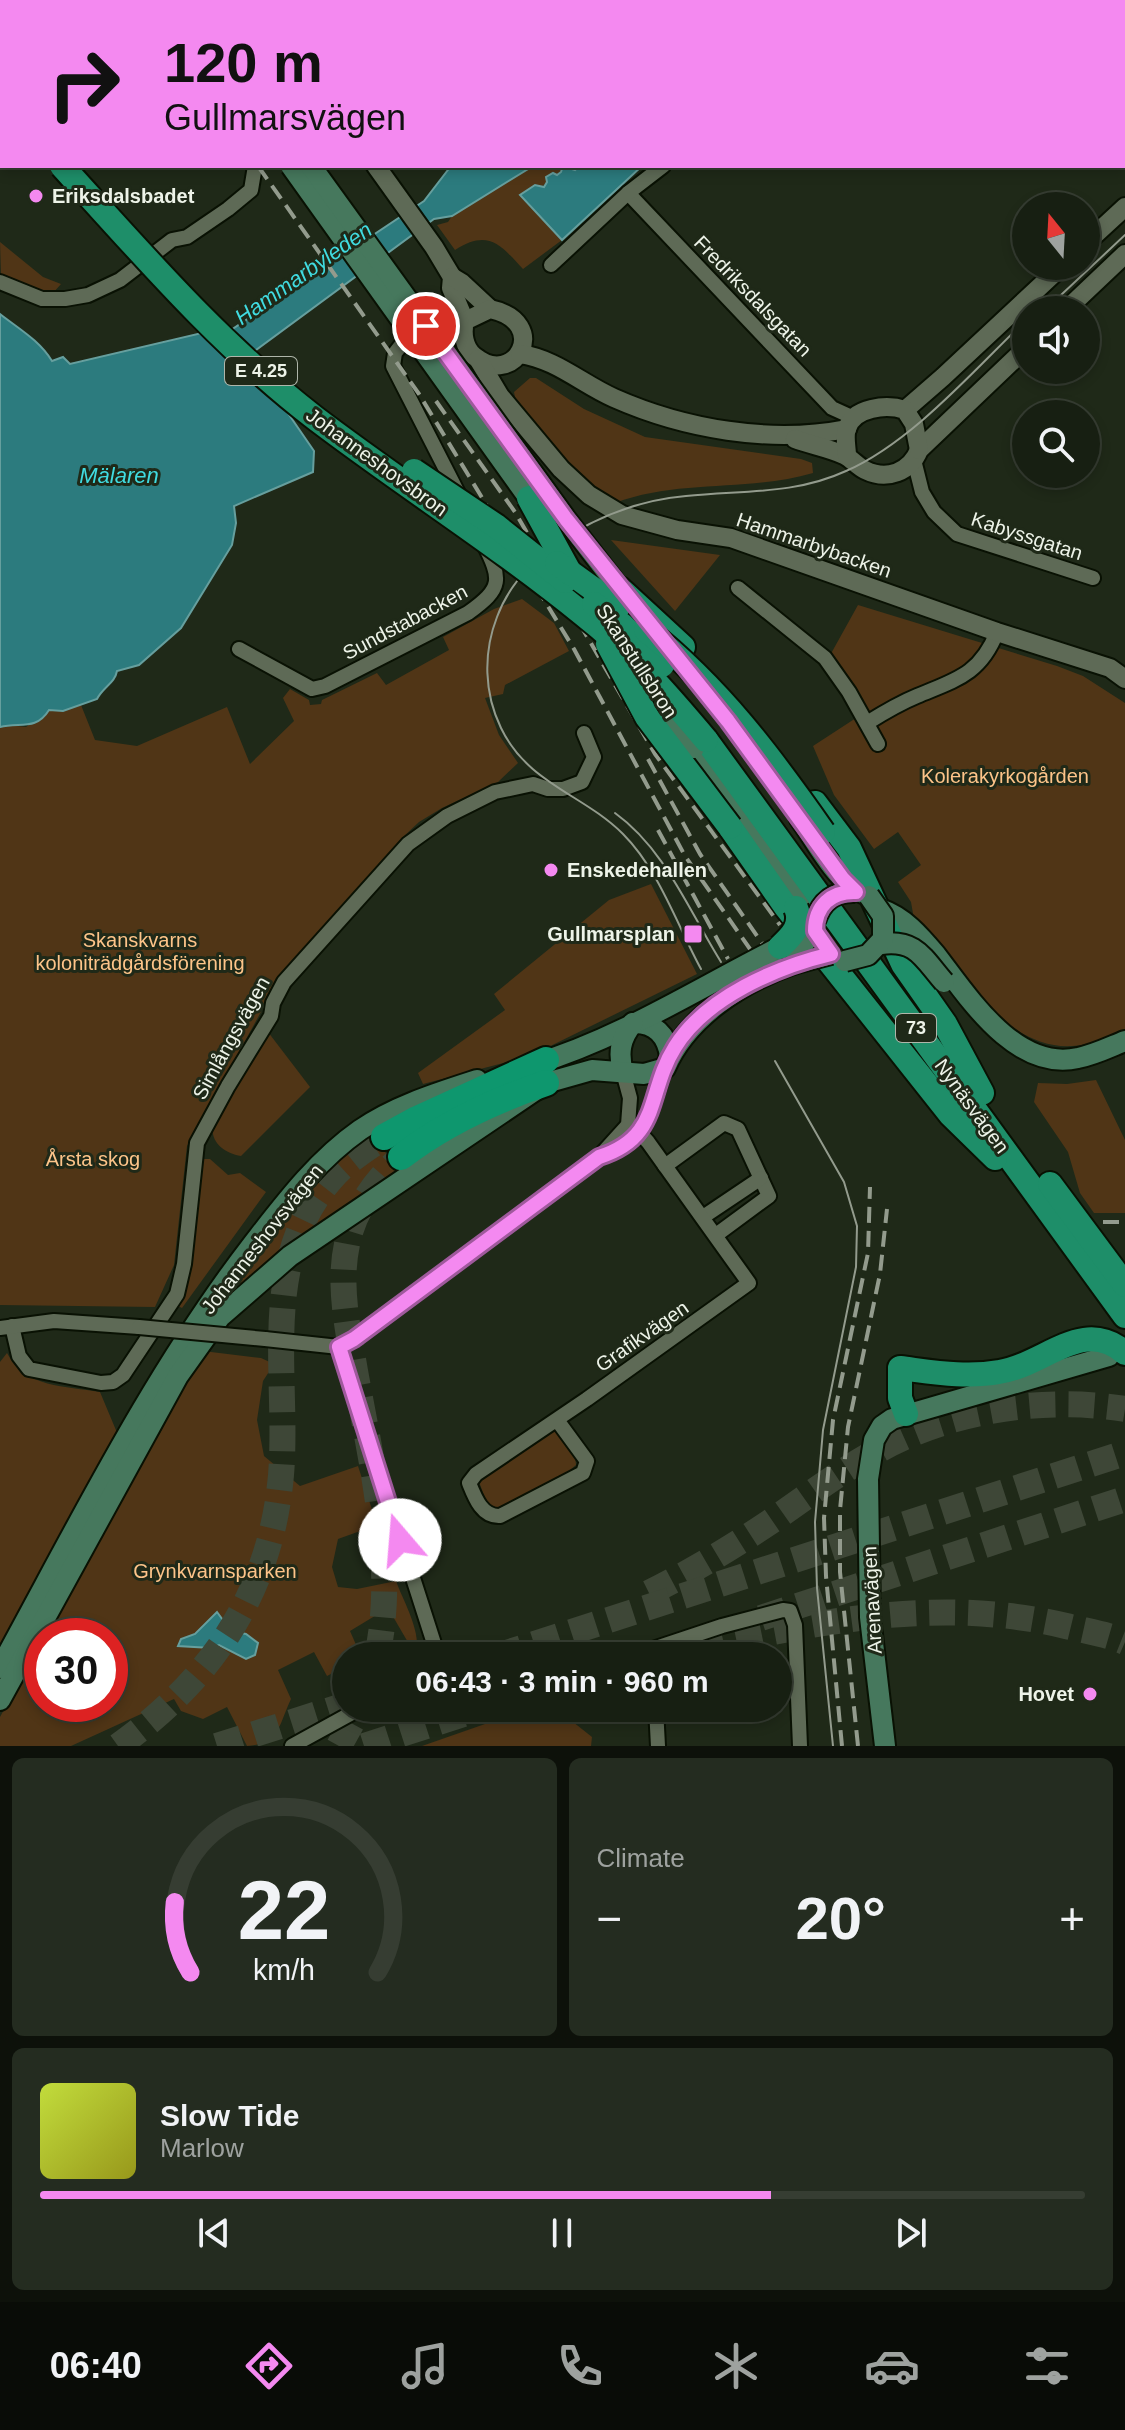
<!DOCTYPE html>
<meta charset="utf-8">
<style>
body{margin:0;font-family:Arial,sans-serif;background:#242c20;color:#f1f3f6;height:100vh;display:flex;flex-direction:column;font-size:30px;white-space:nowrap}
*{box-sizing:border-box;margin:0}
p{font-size:26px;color:#9ea29f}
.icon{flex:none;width:44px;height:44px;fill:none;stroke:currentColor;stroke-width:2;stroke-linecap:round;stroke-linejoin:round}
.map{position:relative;height:1746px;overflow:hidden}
.panel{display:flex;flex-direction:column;gap:12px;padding:12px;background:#0d110a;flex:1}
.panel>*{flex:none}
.guide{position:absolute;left:0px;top:0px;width:1126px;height:168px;box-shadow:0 4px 12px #0003,0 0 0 2px #363d32;background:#f489f0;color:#111;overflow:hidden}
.needle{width:52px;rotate:342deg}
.fabs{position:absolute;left:1012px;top:192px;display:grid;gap:16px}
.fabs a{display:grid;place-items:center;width:88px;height:88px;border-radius:50%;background:#171f12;box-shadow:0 4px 12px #0003,0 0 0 2px #363d32;font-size:40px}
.speed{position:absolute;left:24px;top:1618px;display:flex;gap:16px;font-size:40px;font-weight:700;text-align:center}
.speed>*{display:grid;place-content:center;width:104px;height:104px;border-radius:50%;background:#171f12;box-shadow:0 4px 12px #0003,0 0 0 2px #363d32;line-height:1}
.speed .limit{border:12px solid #d22;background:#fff;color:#111}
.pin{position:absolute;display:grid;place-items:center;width:68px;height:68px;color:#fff;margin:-34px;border:4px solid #fff;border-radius:50%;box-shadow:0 2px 8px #0007}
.me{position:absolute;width:88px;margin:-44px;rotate:342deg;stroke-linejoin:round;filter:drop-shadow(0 0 6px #0008)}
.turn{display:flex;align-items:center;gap:28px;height:168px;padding:0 32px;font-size:36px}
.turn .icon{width:104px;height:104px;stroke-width:2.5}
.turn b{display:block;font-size:56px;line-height:68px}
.big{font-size:60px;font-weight:700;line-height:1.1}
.panel .tile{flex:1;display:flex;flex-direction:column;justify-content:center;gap:12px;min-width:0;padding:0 28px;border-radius:12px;background:#242c20}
.panel .dial{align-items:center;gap:0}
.dial svg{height:208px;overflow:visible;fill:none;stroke:#363d32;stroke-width:7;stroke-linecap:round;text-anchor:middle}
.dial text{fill:#f1f3f6;stroke:none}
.song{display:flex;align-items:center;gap:24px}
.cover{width:96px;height:96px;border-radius:12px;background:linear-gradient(135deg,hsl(70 70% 55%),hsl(60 70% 35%))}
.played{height:8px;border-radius:4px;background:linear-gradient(90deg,#f489f0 70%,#363d32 70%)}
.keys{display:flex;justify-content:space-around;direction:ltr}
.heat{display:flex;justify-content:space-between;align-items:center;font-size:44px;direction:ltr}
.panel .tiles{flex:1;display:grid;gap:12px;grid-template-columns:1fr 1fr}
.tile:last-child{grid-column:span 2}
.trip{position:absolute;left:332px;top:1642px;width:460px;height:80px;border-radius:40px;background:#171f12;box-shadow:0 4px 12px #0003,0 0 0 2px #363d32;font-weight:700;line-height:80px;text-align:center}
.tabs{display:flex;height:128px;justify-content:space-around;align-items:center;background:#090c07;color:#9ea29f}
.tabs .icon{width:56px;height:56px}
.tabs .selected{color:#f489f0}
.tabs b{font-size:36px;color:#f1f3f6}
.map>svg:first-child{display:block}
.green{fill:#503516}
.water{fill:#2c7b7e;stroke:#669f9e;stroke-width:2}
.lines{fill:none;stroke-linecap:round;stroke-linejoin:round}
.motorway-tunnel{stroke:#3e4737;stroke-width:26;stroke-dasharray:26 13;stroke-linecap:butt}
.minor-casing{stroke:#091103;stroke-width:18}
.tertiary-casing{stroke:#091103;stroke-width:22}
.secondary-casing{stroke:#091103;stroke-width:24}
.trunk-casing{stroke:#091103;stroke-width:28}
.motorway-casing{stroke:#091103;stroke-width:30}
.minor{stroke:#5e6a56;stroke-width:14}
.tertiary{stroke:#5e6a56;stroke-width:18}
.secondary{stroke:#46785d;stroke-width:20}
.trunk{stroke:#1e8e69;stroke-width:24}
.motorway{stroke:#0e976e;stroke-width:26}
.tram{stroke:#939b8d;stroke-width:2}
.rail{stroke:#939b8d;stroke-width:4;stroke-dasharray:16 8;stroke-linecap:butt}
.minor-bridge-casing{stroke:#091103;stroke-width:18;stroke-linecap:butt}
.secondary-bridge-casing{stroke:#091103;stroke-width:24;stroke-linecap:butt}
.trunk-bridge-casing{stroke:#091103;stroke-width:28;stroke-linecap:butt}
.minor-bridge{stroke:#5e6a56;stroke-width:14}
.secondary-bridge{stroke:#46785d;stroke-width:20}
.trunk-bridge{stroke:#1e8e69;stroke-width:24}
.route-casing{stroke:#9f599c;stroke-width:20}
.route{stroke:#f489f0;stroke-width:14}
.poi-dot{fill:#f489f0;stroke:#1f2918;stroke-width:3}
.labels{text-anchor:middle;stroke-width:6;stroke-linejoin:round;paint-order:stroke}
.shield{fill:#1f2918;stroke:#afb6aa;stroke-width:2}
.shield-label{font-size:18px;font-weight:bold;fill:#edf3e8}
.poi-label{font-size:20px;font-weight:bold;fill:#edf3e8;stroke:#1f2918;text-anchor:start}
.street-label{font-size:20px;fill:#edf3e8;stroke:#1f2918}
.park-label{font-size:20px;fill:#fdc489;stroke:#1f2918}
.water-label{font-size:22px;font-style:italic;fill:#40dbe0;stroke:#1f2918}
</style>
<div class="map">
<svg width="1125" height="1746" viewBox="0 0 1125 1746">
<rect width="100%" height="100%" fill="#1f2918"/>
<g class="green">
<path d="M533,166h30c-4,15 -27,23 -42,29l41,45 -39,29c-23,-25 -35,-40 -68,-19l-18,-25 11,-3 4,-6z"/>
<path d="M0,242l43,35 18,7 -8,9 -31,-7 -21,-11z"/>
<path d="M530,378h6l48,31 61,28 156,22 11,4 1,10c-65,19 -135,6 -198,30l-50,-38 -50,-68 -1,-5z"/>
<path d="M611,540l109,15 -45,56z"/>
<path d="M522,599l32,24 15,28 -64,34 -2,9 -18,4 14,37 19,28 -20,19 -56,26 -23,14 -17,16 -39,51 -80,83 -96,174 -13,119 -19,42 -155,-2v-578l9,-2 17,2 23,-17 14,1 18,-6 14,35 42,6 90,-39 23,57 44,-43 -11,-23 7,-9 19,11 1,5 11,-1 1,-4 55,-27 9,12 63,-35 -6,-13 51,-28z"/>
<path d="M858,605l199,61 26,10 42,27v326c-16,7 -35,17 -53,17 -67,4 -119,-80 -158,-127l-3,-17 -13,-20 23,-17 -23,-33 -24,17 -40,-54 -21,-49 43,-28 -33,-50z"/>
<path d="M651,884l46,90 -167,82 -107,28 -5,-11 87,-63 -11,-16 115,-94z"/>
<path d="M268,1032l42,55 -69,69c-16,-3 -28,-11 -29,-28z"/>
<path d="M1096,1080l29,60v73h-31l-14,-20 -12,-41 -34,-50 4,-19 29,1z"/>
<path d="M384,1122l-10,14 28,40 -188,141 34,-57 72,-88z"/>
<path d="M204,1159h6l18,16 12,-2 26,19 -84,116 -4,-2 6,-11 15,-131z"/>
<path d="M203,1351l58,7 13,6 -11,17 -6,39 7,36 36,30 58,-20 19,59 -39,14 -6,28 6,20 19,2 39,-8c8,22 26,51 20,75l-28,-48 -38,23 11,25h-15v10l-19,10 -13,-24 -36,18 13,29c-12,25 -11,45 -44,47l-20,-39 -24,12 -22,-8 -7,-12 -103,47h-71v-29l42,-78v65h68v-68h-66l101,-182 14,-19z"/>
<path d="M7,1353c18,35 59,33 93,39l18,43 -118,217v-290z"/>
<path d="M550,1430h6c8,9 20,22 20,35l-11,9 -69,35 -10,-8 -8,-22z"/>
<path d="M568,1718l24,19 -1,9h-169l63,-22z"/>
</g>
<g class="water">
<path d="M451,166h82l-81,50 -18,3 -193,142 33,32 40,58 -1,21 -79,34 2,17 -4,22 -51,83 -42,37 -22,6c-2,12 -14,16 -20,28l-34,12 -14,-1c-13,21 -29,12 -49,17v-413c19,15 39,26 52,47l11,-4 7,7 136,-32 10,8 208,-139z"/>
<path d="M563,166l12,4 4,-4h63l-80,74 -42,-45 15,-10 9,2 3,-5 -1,-5 7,-4 4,2 4,-3z"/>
<path d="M217,1612l14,19 15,3 12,9 -3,12 -9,4 -27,-14 -8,3 -33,-2 3,-7 14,-5z"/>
</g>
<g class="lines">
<g class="motorway-tunnel">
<path d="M649,1593c42,-21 82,-45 121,-71 35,-24 69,-50 107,-71 73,-41 166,-55 248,-42"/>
<path d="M761,1618l364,-119"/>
<path d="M377,1656c20,-90 -6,-195 -22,-285 -7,-42 -17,-85 -8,-127 7,-35 29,-64 54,-87"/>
<path d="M497,1656l628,-203"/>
<path d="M660,1656c134,-29 269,-63 406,-30 19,5 41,8 59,16"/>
<path d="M118,1746c94,-67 153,-154 163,-271 8,-100 -23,-214 51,-297 15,-17 34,-29 52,-41"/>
<path d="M217,1746l129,-41"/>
<path d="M339,1746l21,-38"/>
<path d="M364,1746l118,-38"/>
</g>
<g class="minor-casing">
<g id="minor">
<path d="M1078,0l2,2"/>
<path d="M844,2l2,-2"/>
<path d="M1124,47l1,1"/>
<path d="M628,193l204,215 22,10"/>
<path d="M551,265l77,-72 35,-27"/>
<path d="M0,282l42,17h23l23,-4 32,-15 52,-40 15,-3 41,-28 23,-19 4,-24"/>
<path d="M914,460l8,32 12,20 23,22 136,44"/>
<path d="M461,499l-68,-133 2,-13 7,-9 62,-21"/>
<path d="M738,588l87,70 24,34 29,52"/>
<path d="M239,649l73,40 13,-3 143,-73c35,-25 34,-33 15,-71"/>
<path d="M867,723c16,-10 33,-20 50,-27 38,-16 63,-21 80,-64"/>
<path d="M599,1157c47,-15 52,-46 66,-89"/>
<path d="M665,1166l59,-43 14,6 31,67 -53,39"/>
<path d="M703,1217l58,-39"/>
<path d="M12,1326l7,30 10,13 72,14 12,-1 10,-7 54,-81 7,-30 13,-121 31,-57 43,-70 2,-13 11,-21 124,-138 39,-28 48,-24 38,-8 15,5h15l19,-7 12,-25 -10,-24"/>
<path d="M0,1328l54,-7 85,6"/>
<path d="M265,1339l74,8 15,-8 245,-182 29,-32 2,-27 -7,-26"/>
<path d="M339,1347l99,309"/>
<path d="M557,1420l30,41 -4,12 -83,43c-18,1 -25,-18 -31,-33l7,-9 111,-75 162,-116 -101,-141 -8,-9 -12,-8"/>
<path d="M616,1656l37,-7 69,-23 61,-16 7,1 5,14 5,121"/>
<path d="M656,1708l2,38"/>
<path d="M292,1746l69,-38"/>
</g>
</g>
<g class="tertiary-casing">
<g id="tertiary">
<path d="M252,0l1,2"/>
<path d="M376,166l58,81 18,30 -1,11 14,33"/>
<path d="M1086,243l39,-36"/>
<path d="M452,277l10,6 28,26"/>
<path d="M490,309c62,13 25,81 -16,47 -10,-8 -12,-23 -9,-35z"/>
<path d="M1066,310l59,-56"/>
<path d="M520,354c36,5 62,30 94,44 70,31 156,46 233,31"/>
<path d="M478,359l22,37 61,73 28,26 33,20 55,15 54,8 266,94 113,36 15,11"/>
<path d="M905,410l38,-33 119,-111"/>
<path d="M795,439c16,6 34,9 49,16 8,4 13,11 21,15 22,11 45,2 54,-20l107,-102"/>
<path d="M847,456c0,-8 -3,-20 0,-27 6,-22 40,-25 58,-19l9,14 5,26"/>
</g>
</g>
<g class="secondary-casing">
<g id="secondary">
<path d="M171,0l1,2"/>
<path d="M190,0l2,2"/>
<path d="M694,748l115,159 6,14 1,12"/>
<path d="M800,819c18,25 38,67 68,76"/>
<path d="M880,909c24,8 40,27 56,46 33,43 80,117 142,103 16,-3 32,-11 47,-17"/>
<path d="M633,1023c21,-1 34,12 37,33"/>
<path d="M535,1064c86,-26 165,-77 245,-117"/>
<path d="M623,1072c-5,-19 -3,-33 10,-49"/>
<path d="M0,1668c79,-144 152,-293 252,-423 32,-41 65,-85 108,-115 35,-24 77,-37 117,-50"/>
<path d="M0,1700l178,-324 42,-59 70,-61 256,-173 46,-13 52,4 21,-6c22,-51 77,-86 128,-104"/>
<path d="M885,1746l-15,-129 -2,-138 6,-39 8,-14 10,-7 217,-63"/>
</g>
</g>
<g class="trunk-casing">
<g id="trunk">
<path d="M0,65l2,2"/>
<path d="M0,90l2,3"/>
<path d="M620,589l63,58"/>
<path d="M706,740l419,576"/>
<path d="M815,803l34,45 54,116 42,60 37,69"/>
<path d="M730,827l56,80 165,208 44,43"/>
<path d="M1050,1184l75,101"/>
<path d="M906,1414l-6,-16v-30c33,4 66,10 99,4 46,-7 84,-56 126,-19"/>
</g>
</g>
<g class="motorway-casing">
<g id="motorway">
<path d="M384,1137l33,-18 129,-59"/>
<path d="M401,1157c44,-34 92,-56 145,-74"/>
</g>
</g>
<use href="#minor" class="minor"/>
<use href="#tertiary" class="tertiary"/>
<use href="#secondary" class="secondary"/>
<use href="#trunk" class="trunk"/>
<use href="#motorway" class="motorway"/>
<g class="tram">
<path d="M1045,310l80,-75"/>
<path d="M615,813c50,36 74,98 106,149"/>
<path d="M701,969c-24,-44 -42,-99 -78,-135 -40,-40 -95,-50 -122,-106 -17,-35 -18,-75 -4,-111 11,-30 34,-55 60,-74 39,-26 82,-43 129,-47 56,-6 108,-1 160,-25 66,-29 128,-101 180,-151"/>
<path d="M775,1061l69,121 13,44 -1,41 -33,163 -8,92 2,66 16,158"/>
</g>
<g class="rail">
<path d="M145,0l2,2"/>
<path d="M258,166l161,228 155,255 111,207 65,93"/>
<path d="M436,401l79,111 140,242 125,171"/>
<path d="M648,759l52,95 62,89"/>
<path d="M658,830l70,129"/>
<path d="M1103,1222h22"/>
<path d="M842,1746l-16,-170 -2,-58 9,-98 35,-167 2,-66"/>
<path d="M858,1746l-18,-174v-62l8,-83 32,-153 7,-65"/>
</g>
<g class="minor-bridge-casing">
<path id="minor-bridge" d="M139,1327l126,12"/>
</g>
<g class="secondary-bridge-casing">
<g id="secondary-bridge">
<path d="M291,166l247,345"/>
<path d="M311,166l255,353 54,70"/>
<path d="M670,711l24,37"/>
<path d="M815,921c7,-21 20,-30 41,-29"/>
<path d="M881,944c35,-5 42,14 63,38"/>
<path d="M780,947l23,-3 12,-13"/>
<path d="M845,961l23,-6 15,-16v-23l-14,-20"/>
<path d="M793,964l38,-10"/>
</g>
</g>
<g class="trunk-bridge-casing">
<g id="trunk-bridge">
<path d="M62,166c80,88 158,179 253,252 88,67 183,127 269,197 46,36 85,81 122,125"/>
<path d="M414,471l82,55 69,55"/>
<path d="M529,498l41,75"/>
<path d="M557,563l61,44"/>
<path d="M594,604l28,21 40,40"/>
<path d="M646,630c73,58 124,126 177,202"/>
<path d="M608,644l39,73 83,110"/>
<path d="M780,947c12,-11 23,-22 16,-39"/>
</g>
</g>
<use href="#minor-bridge" class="minor-bridge"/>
<use href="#secondary-bridge" class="secondary-bridge"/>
<use href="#trunk-bridge" class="trunk-bridge"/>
</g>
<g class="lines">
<g class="route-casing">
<path id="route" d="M400,1540l-61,-193 15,-8 245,-182c63,-20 47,-64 76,-110 31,-50 102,-80 156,-93l-16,-23c0,-25 16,-40 41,-39l-13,-13 -115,-158 -162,-202 -140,-193"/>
</g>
<use href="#route" class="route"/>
</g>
<g class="poi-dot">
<circle cx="36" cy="196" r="8"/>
<circle cx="551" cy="870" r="8"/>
<rect x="683" y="924" width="20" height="20" rx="4"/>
<circle cx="1090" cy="1694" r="8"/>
</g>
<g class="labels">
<g class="shield">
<rect x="225" y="357" width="72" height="28" rx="6"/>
<rect x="896" y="1014" width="40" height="28" rx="6"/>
</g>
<g class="shield-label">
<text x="261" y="377">E 4.25</text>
<text x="916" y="1034">73</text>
</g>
<g class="poi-label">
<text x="52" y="203">Eriksdalsbadet</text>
<text x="567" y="877">Enskedehallen</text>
<text x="675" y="941" text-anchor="end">Gullmarsplan</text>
<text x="1074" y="1701" text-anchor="end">Hovet</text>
</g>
<g class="street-label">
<text transform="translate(753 296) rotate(46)" y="7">Fredriksdalsgatan</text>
<text transform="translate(377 462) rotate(36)" y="7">Johanneshovsbron</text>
<text transform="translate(1027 536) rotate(18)" y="7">Kabyssgatan</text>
<text transform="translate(814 545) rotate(19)" y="7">Hammarbybacken</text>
<text transform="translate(405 622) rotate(-28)" y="7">Sundstabacken</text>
<text transform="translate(637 661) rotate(57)" y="7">Skanstullsbron</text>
<text transform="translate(231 1038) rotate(-61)" y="7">Simlångsvägen</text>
<text transform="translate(972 1106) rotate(54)" y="7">Nynäsvägen</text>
<text transform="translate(262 1239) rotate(-52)" y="7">Johanneshovsvägen</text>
<text transform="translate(642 1336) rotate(-35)" y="7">Grafikvägen</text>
<text transform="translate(872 1600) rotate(-93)" y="7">Arenavägen</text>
</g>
<g class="park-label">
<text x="1005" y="783">Kolerakyrkogården</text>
<text x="140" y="947">Skanskvarns<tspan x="140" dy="23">koloniträdgårdsförening</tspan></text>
<text x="93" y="1166">Årsta skog</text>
<text x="215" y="1578">Grynkvarnsparken</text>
</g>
<g class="water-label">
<text transform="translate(303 273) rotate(-35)" y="8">Hammarbyleden</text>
<text x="119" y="483">Mälaren</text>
</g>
</g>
</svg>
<div class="fabs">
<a><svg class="needle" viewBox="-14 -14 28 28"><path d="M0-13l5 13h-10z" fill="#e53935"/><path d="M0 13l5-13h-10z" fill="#9ea29f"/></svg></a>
<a><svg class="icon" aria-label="sound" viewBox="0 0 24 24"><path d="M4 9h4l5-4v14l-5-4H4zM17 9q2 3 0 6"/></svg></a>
<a><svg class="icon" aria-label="search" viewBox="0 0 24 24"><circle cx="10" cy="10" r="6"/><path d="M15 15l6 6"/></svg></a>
</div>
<div class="speed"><div class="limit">30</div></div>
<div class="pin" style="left:426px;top:326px;background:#d93025"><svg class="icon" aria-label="arrive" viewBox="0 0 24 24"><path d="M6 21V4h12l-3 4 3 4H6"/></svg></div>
<svg class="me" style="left:400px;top:1540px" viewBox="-20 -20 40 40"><circle r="19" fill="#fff"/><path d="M0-13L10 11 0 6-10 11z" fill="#f489f0"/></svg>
<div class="trip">06:43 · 3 min · 960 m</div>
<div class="guide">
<div class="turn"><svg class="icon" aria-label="right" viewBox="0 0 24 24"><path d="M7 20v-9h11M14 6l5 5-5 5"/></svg><div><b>120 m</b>Gullmarsvägen</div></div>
</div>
</div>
<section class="panel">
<div class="tiles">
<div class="tile dial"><svg viewBox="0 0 100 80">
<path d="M14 69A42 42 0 1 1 86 69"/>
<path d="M14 69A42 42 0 0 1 8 42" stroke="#f489f0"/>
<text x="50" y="56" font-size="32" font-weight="700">22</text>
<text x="50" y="72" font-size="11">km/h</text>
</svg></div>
<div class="tile"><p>Climate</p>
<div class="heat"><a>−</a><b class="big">20°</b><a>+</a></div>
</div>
<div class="tile">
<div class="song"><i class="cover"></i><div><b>Slow Tide</b><p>Marlow</p></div></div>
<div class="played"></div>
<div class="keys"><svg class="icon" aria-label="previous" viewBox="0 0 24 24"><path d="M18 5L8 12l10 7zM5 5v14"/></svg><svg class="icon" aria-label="pause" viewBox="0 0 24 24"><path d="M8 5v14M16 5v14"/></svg><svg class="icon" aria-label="next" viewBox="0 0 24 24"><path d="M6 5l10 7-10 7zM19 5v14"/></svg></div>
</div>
</div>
</section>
<nav class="tabs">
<b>06:40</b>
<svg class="icon selected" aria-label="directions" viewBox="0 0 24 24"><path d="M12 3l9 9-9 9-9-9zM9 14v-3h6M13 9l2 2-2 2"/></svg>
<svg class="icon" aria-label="music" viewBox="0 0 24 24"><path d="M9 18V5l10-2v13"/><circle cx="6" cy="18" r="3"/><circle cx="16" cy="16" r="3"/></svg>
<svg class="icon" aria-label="phone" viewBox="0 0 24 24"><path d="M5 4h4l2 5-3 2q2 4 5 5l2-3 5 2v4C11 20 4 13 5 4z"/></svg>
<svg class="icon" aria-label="climate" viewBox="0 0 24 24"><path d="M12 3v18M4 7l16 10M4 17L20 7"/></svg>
<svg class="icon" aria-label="car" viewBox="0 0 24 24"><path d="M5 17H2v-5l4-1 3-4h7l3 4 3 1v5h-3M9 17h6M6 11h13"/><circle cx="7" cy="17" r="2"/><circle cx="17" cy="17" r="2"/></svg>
<svg class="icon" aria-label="filters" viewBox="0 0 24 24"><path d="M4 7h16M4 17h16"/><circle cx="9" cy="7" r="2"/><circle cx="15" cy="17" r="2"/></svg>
</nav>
